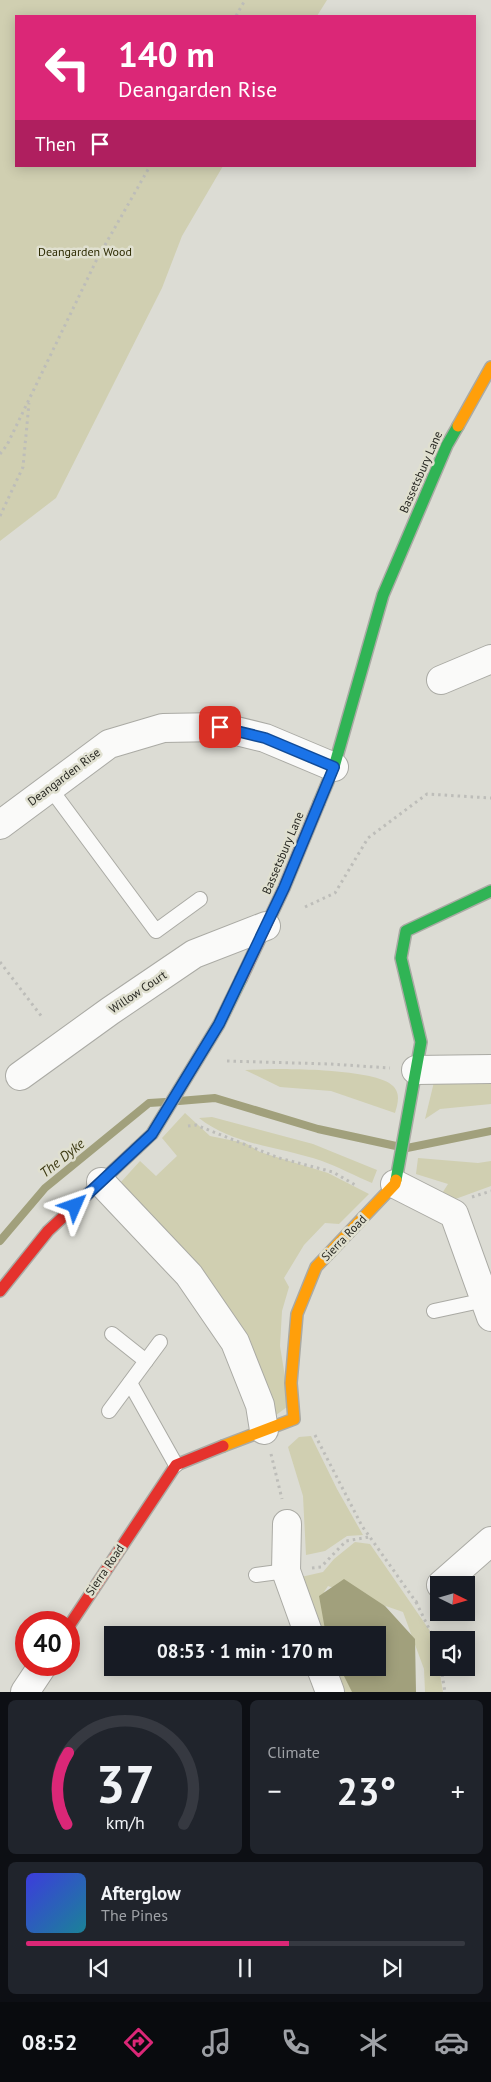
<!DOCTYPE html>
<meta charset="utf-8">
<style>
body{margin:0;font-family:"PT Sans",sans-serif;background:#20242c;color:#f1f3f6;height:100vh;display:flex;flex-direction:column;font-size:19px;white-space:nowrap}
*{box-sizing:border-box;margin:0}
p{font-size:16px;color:#9ea1a6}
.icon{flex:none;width:28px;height:28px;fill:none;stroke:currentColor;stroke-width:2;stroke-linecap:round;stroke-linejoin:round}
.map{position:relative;height:1692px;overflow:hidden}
.details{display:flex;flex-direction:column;gap:8px;padding:8px;background:#0d0f14;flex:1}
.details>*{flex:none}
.guide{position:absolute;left:15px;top:15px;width:461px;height:152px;border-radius:0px;box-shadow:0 2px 12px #0003;background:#db2777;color:#fff;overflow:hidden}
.needle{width:32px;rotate:95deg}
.fabs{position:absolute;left:430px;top:1576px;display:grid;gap:10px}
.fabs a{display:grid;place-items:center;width:45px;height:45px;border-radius:0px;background:#171b24;box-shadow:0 2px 12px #0003;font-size:25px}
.speed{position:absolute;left:15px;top:1611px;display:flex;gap:10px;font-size:25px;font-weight:700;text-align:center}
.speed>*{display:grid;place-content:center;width:65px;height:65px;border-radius:50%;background:#171b24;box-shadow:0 2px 12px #0003;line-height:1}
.speed .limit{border:8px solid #d22;background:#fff;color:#111}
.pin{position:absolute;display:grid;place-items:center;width:42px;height:42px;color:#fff;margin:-21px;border-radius:10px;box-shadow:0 2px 8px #0006}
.me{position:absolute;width:55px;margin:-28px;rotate:47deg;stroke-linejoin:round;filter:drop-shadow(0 0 4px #0008)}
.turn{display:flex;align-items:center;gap:18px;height:105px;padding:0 20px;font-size:22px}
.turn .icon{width:65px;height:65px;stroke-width:2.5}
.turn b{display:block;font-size:35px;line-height:42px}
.then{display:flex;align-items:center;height:48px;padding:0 20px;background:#0003;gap:10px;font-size:19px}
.big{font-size:38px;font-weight:800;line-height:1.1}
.details .widget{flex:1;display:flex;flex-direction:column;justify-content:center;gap:8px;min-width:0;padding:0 18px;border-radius:8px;background:#20242c}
.details .dial{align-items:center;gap:0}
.dial svg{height:130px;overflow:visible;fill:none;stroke:#363941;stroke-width:7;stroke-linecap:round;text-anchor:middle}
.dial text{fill:#f1f3f6;stroke:none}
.song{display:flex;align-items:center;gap:15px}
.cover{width:60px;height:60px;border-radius:8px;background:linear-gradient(135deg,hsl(240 70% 55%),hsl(190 70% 35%))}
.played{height:5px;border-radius:2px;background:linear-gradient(90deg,#db2777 60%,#363941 60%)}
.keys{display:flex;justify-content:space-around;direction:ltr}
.heat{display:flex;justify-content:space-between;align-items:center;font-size:28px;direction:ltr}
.details .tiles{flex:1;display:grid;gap:8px;grid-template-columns:1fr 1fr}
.widget:last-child{grid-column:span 2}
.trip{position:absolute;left:104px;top:1626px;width:282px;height:50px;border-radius:0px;background:#171b24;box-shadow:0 2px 12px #0003;font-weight:800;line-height:50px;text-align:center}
.tabs{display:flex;height:80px;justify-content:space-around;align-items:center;background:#090b0e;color:#9ea1a6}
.tabs .icon{width:35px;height:35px}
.tabs .selected{color:#db2777}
.tabs b{font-size:22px;color:#f1f3f6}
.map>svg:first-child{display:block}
.green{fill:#d0cfb1}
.water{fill:#a1a07c}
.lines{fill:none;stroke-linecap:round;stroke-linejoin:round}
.stream{stroke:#a1a07c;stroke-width:8}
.lane-casing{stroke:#aaaaa4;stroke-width:16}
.street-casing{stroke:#aaaaa4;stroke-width:30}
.fast-casing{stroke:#aaaaa4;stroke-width:14}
.slow-casing{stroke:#aaaaa4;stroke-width:14}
.jam-casing{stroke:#aaaaa4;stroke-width:14}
.path{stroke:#bdbdb9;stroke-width:3;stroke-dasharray:2.5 4;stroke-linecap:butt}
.lane{stroke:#fafaf9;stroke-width:14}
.street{stroke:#fafaf9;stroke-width:28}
.fast{stroke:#30b455;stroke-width:11}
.slow{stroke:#ff9f0a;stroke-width:11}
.jam{stroke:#e5322d;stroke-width:11}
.route-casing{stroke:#114b97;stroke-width:12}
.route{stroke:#1a73e8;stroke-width:9}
.labels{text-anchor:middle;stroke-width:5;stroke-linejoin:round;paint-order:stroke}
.park-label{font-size:12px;fill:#2d2b02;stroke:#e0e0d0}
.street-label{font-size:12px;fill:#292923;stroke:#e0e0d0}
.water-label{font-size:14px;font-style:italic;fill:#3d3a13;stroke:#e0e0d0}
</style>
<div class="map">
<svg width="491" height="1692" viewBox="0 0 491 1692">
<rect width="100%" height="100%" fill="#dcdcd4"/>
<g class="green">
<path d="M0,0h327l-10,16h-301v150h207l-41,70 -20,52 -106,210 -56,43z"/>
<path d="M272,1069c22,0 116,0 124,21 4,7 1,16 -1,23l-64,-22 -51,-4 -35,-17z"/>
<path d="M491,1076v28l-51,5 -15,10 9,-37z"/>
<path d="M185,1113l25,23 35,7 15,9 68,21 41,21 -30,30 -14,-1 -21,22 -20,33 5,9 -7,24 -2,35 5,31 2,30 -15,11 -10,-23 -151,-202 29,-32 16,15 21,-20 -15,-18z"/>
<path d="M212,1117l101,27 64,26 -5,13c-17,-7 -33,-16 -50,-22 -41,-14 -89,-16 -123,-43z"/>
<path d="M418,1158l60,5 13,-2v25l-41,15 -9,-6 7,-11 -32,-10z"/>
<path d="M311,1436l26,53 26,46 -16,1 -22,15 -19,4 -3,-59 -15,-49 11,-10z"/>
<path d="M355,1542l15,2 60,87 7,25 6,36h-18l-1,-23 -21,-57 -75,-26 -4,6 9,43h-13l-19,-58 22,-5 11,-13z"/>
<path d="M333,1668h14l16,24h-18z"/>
</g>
<path class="water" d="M344,1579l41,27 30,33 1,53h-64l-12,-24h38v-33h-52l-7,-39z"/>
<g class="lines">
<g class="stream">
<path d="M179,1101l36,-3 103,31 78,17"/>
<path d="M407,1148l84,-17"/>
<path d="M0,1241l45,-53 104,-85 16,-1"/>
</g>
<g class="lane-casing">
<g id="lane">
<path d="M50,788l106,143 44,-32"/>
<path d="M434,1311l51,-11"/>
<path d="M112,1334l34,27"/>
<path d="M130,1383l46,82"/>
<path d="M109,1411l51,-69"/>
<path d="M256,1575l30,-4"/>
</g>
</g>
<g class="street-casing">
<g id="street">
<path d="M441,680l50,-21"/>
<path d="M0,825l109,-81 54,-16 57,-1 45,11 69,29"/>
<path d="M416,1070l75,-1"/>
<path d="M20,1076l90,-65 84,-57 72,-28"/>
<path d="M101,1182l88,93 46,67 25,63 4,25"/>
<path d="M395,1184l59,30 37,103"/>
<path d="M287,1524l-1,47 23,64"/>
<path d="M441,1585l50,-44"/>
<path d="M321,1668l9,24"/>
<path d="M25,1692l18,-27"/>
</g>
</g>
<g class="fast-casing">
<g id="fast">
<path d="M319,803l15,-36 49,-172 64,-150 11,-19"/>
<path d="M136,1149l16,-15 67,-110 22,-45"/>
<path d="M396,1180l25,-138 -20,-84 5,-27 85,-40"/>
</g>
</g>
<g class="slow-casing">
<g id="slow">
<path d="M458,426l33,-59"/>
<path d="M223,1446l71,-27 -3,-36 6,-69 19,-47 79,-83 1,-4"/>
</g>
</g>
<g class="jam-casing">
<g id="jam">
<path d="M241,979l43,-91 35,-85"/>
<path d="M0,1291l48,-60 88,-82"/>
<path d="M69,1626l107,-161 47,-19"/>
</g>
</g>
<g class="path">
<path d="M236,16l9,-16"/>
<path d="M0,454l7,-9 90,-186 53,-93"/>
<path d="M0,516l23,-49 6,-64"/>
<path d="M305,907l30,-14 33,-55 59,-44 64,4"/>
<path d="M0,962l42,55"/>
<path d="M227,1061l103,3 60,4"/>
<path d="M188,1126l8,-1 83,33 54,14 24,14"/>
<path d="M472,1197l19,-6"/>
<path d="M315,1435l47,91 54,76 5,-3"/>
<path d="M271,1454l11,45"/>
<path d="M312,1568l9,-1 25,-26 23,-4"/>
<path d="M416,1602l20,41 3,13"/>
<path d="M441,1668l4,24"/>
</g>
<use href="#lane" class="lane"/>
<use href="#street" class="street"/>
<use href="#fast" class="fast"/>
<use href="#slow" class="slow"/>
<use href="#jam" class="jam"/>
</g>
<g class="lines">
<g class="route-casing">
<path id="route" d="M75,1206l77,-72 67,-110 65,-136 50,-121 -69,-29 -45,-11"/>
</g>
<use href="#route" class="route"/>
</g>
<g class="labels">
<g class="park-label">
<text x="85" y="256">Deangarden Wood</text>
</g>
<g class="street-label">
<text transform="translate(421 472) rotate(-66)" y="4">Bassetsbury Lane</text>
<text transform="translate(64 777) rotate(-37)" y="4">Deangarden Rise</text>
<text transform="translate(283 853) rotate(-67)" y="4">Bassetsbury Lane</text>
<text transform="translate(138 992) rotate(-34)" y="4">Willow Court</text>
<text transform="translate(344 1238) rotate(-46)" y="4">Sierra Road</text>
<text transform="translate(105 1570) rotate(-56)" y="4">Sierra Road</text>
</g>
<g class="water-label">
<text transform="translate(62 1158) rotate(-39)" y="5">The Dyke</text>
</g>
</g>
</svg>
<div class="fabs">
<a><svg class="needle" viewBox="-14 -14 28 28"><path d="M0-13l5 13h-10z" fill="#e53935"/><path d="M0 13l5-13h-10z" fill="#9ea1a6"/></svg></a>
<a><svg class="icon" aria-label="sound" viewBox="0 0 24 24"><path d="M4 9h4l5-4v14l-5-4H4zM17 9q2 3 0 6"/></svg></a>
</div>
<div class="speed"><div class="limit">40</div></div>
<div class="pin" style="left:220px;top:727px;background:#d93025"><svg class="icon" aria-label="arrive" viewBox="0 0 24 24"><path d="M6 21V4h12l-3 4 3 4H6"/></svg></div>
<svg class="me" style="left:75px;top:1206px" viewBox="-20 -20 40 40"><path d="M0-17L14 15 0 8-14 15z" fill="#1a73e8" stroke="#fff" stroke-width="4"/></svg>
<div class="trip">08:53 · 1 min · 170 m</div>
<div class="guide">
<div class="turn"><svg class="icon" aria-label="left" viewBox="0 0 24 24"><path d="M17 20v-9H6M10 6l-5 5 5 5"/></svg><div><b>140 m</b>Deangarden Rise</div></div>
<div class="then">Then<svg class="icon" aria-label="arrive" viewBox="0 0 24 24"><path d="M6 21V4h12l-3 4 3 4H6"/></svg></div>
</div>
</div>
<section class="details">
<div class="tiles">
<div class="widget dial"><svg viewBox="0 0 100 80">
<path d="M14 69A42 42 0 1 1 86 69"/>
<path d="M14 69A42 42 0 0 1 15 25" stroke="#db2777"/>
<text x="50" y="56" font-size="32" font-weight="700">37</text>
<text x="50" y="72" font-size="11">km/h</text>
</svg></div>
<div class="widget"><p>Climate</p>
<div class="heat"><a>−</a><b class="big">23°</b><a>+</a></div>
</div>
<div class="widget">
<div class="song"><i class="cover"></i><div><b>Afterglow</b><p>The Pines</p></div></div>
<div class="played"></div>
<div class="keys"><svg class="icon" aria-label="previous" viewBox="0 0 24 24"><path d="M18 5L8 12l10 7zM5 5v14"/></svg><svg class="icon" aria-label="pause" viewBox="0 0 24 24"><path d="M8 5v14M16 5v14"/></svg><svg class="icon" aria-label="next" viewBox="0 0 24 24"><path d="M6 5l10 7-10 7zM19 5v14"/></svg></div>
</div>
</div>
</section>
<nav class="tabs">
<b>08:52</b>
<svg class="icon selected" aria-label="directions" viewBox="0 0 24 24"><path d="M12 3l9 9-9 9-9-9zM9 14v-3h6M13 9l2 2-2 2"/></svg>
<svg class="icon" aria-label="music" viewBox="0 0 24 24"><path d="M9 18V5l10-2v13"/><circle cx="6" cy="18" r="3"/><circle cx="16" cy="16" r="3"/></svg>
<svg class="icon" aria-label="phone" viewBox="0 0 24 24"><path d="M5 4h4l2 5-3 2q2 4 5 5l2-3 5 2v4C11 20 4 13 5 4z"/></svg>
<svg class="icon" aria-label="climate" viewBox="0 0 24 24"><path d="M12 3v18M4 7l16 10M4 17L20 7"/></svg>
<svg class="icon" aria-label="car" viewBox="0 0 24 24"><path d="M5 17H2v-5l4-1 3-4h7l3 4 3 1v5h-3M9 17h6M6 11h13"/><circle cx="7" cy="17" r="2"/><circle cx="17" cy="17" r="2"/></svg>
</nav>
